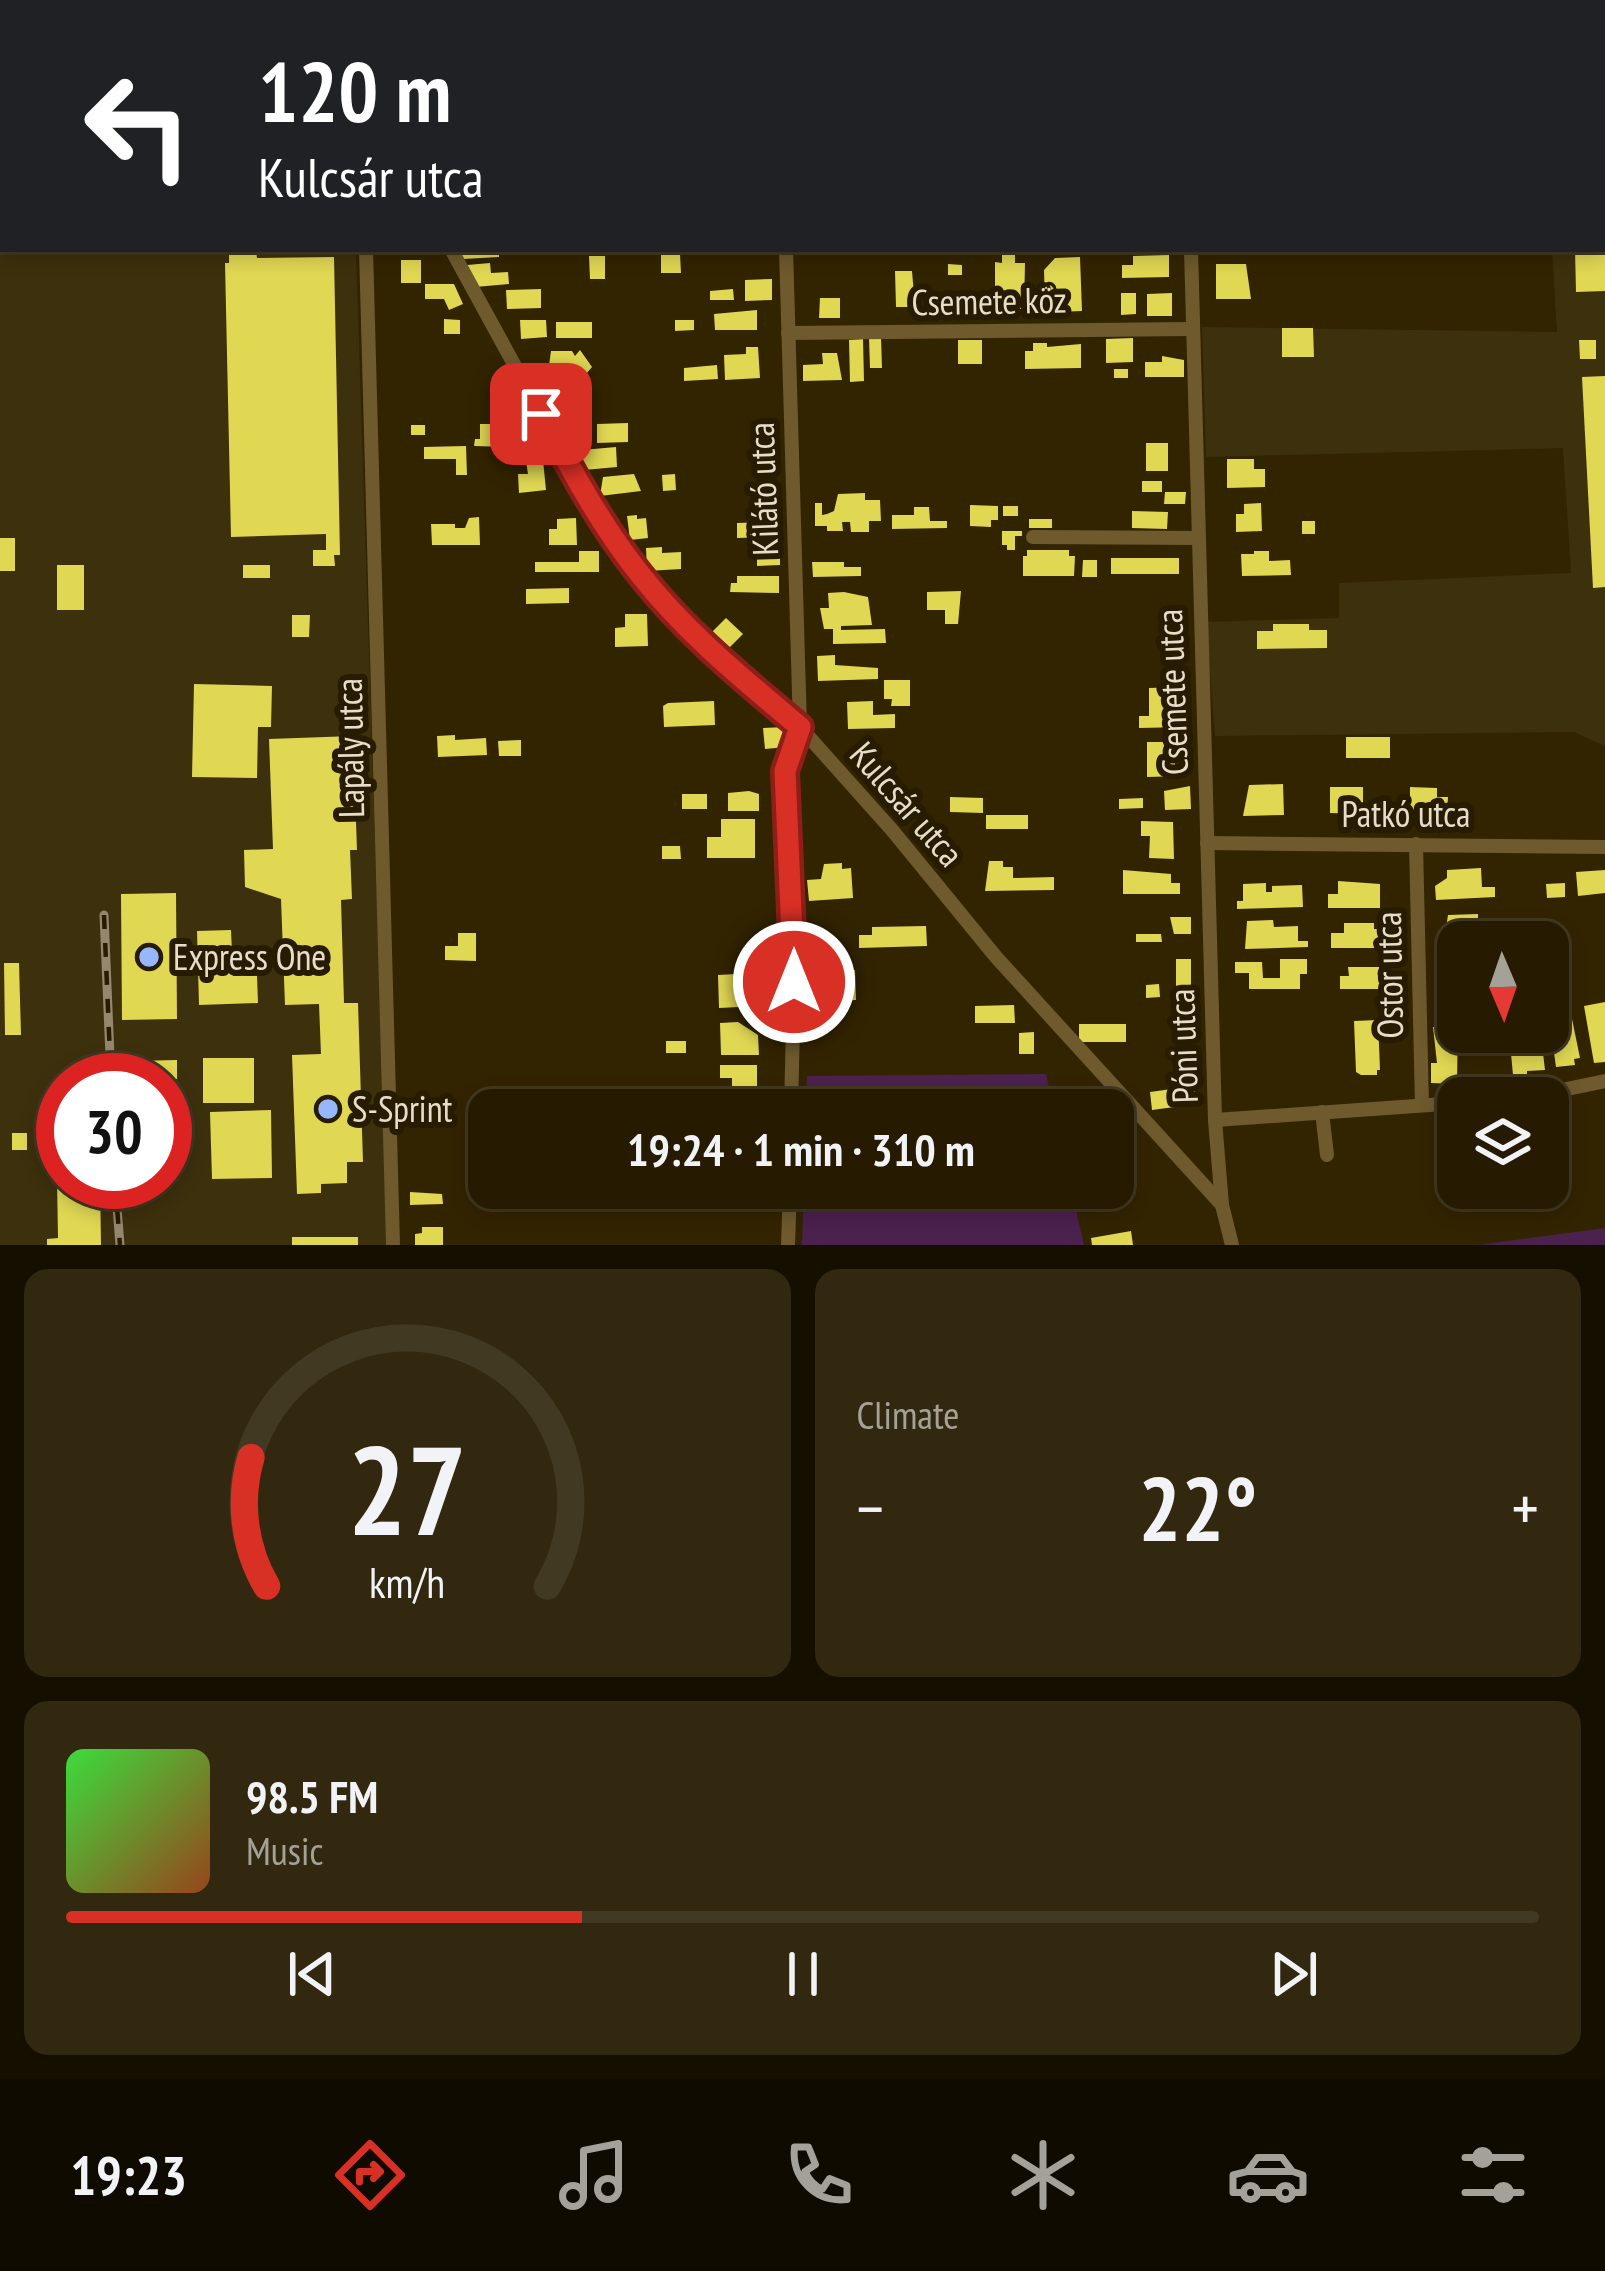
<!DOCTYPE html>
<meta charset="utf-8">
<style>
body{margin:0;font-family:"PT Sans Narrow",sans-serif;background:#32280f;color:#f1f3f6;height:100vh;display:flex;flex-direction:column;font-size:45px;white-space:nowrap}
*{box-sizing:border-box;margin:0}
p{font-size:39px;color:#a4a199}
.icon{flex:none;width:66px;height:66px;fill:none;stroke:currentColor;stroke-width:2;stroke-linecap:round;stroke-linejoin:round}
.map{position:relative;height:1245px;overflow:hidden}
.details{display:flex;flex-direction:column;gap:24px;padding:24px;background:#150f00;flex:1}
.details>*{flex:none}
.hud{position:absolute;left:0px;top:0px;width:1605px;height:252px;box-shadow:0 6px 18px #0003,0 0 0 3px #423922;background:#202124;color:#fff;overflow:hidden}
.needle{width:78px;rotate:178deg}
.controls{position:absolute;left:1437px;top:921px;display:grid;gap:24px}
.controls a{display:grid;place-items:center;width:132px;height:132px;border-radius:24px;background:#261b00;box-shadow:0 6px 18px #0003,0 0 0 3px #423922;font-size:60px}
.speed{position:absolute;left:36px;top:1053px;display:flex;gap:24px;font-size:60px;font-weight:700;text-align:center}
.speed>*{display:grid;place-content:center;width:156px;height:156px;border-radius:50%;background:#261b00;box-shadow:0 6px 18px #0003,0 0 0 3px #423922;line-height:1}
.speed .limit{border:18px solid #d22;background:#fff;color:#111}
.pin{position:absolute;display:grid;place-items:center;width:102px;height:102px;color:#fff;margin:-51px;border-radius:24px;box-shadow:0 6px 18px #0006}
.me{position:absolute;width:132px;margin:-66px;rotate:0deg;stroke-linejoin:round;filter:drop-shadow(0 0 9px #0008)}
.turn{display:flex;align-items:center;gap:42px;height:252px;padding:0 60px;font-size:54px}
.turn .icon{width:156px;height:156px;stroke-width:2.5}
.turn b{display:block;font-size:84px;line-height:102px}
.big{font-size:90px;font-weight:700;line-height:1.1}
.details .tile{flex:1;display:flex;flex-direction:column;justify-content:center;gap:18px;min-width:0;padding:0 42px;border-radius:24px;background:#32280f}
.details .dial{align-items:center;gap:0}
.dial svg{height:312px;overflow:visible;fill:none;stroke:#423922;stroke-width:7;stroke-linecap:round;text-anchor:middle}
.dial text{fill:#f1f3f6;stroke:none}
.song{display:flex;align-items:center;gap:36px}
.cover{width:144px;height:144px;border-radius:18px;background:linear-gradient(135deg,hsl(120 70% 55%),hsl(20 70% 35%))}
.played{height:12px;border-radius:6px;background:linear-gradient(90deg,#d93025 35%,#423922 35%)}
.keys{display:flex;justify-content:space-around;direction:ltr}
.heat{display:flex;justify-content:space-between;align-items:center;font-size:66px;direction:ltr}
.details .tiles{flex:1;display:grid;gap:24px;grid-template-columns:1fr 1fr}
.tile:last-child{grid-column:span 2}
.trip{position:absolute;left:468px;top:1089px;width:666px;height:120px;border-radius:24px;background:#261b00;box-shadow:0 6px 18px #0003,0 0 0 3px #423922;font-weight:700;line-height:120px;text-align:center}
.menu{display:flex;height:192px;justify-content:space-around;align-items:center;background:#0f0b00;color:#a4a199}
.menu .icon{width:84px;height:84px}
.menu .selected{color:#d93025}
.menu b{font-size:54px;color:#f1f3f6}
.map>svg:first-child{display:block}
.built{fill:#3d300d;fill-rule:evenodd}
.green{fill:#4b214e}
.building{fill:#e0d753}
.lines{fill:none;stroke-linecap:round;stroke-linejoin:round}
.street{stroke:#6e5a2d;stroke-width:14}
.rail-casing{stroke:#94876d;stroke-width:9}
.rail{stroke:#271b01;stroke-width:4.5;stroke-dasharray:14;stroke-linecap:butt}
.route-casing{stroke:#8d1f18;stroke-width:30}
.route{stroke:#d93025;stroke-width:21}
.poi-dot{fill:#96b6fd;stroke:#271b01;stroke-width:4.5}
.labels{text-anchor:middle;stroke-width:12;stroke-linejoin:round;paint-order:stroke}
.street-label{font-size:36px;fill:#e7ddca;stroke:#271b01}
.poi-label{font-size:36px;fill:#e7ddca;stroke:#271b01;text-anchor:start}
</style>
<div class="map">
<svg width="1605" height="1245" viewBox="0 0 1605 1245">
<rect width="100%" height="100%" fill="#332400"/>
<g class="built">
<path d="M0,0h350l-347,3v246h353l32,996h-388zM63,1080h102v102h-102z"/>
<path d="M1429,0h176v746l-31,-14 -359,4 -9,-114 133,-4v-35l232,-10 -8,-125 -357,9 -4,-130 355,5 -5,-83h50v-246z"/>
</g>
<g class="green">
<path d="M1046,1074l8,36h-248l1,-34z"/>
<path d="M804,1188h267l13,57h-282z"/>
<path d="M1605,1228v17h-127z"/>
</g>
<g class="building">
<path d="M229,249h27l1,9 77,-1 6,298h-6l1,11h-22v-16h13v-16l-95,3 -6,-274h4z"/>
<path d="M460,249h39v8l-36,2z"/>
<path d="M1575,249h30v42l-29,1z"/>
<path d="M1002,253h13v10h10l-1,46h-29v-47l7,1z"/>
<path d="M661,254h19l1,19h-20z"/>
<path d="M1169,255v22l-47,1v-13h11v-9z"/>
<path d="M589,256h16v23h-15z"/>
<path d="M1080,257l2,54 -24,1v-8l-13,1 -1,-35 11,-12z"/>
<rect x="401" y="260" width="20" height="23"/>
<path d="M490,263l1,10 17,-1 1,12 -34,3 -8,-22z"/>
<path d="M948,264l14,1v10h-14z"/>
<path d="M1216,264h30l5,35h-35z"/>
<path d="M895,271h17l3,36h-19z"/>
<path d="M772,279v21l-27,1v-21z"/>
<path d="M425,284h29l9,20 -14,6 -5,-11h-19z"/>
<path d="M541,289v19l-34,1 -1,-19z"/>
<path d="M733,289l1,11h-24v-9z"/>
<path d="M951,293h19v25h-24l-1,-20h6z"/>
<path d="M1121,293h15v21l-15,1z"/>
<path d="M1172,293v23h-25v-22z"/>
<path d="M820,298h20v20h-21z"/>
<path d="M757,310v20h-42l-1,-16z"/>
<path d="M444,319l16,1v14h-16z"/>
<path d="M520,320h26l1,17 -26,2z"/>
<path d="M675,320h19v10l-19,1z"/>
<rect x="556" y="322" width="36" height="16"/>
<path d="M1282,328h31l1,29h-32z"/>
<path d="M881,337l1,31h-12l-1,-30z"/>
<path d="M1133,338v24l-27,1v-24z"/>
<path d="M863,339l1,42 -14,1 -1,-42z"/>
<rect x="958" y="340" width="24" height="24"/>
<path d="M1579,340h17v19h-16z"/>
<path d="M1033,343h14v4l34,-3v24l-56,1v-18h8z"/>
<path d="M746,347h12l2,31 -35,2 -1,-25 22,-1z"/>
<path d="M580,350l12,17 -6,7v13h-40l5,-36h21l3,5z"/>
<path d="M822,353h15l5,27 -39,1v-16l20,-1z"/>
<path d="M1162,356l22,4v17h-39v-15h17z"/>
<path d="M717,365l1,14 -34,2v-13z"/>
<rect x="1114" y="369" width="14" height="9"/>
<path d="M1605,376v211l-12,1 -11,-211z"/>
<path d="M545,393l10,13 -8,6 -10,-13z"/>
<path d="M628,423v19l-31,1v-19z"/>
<path d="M480,424h18v6l12,1v16l-36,-1 1,-7h5z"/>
<rect x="411" y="425" width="14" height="10"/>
<rect x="1146" y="443" width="22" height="28"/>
<path d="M466,446l1,29h-11v-16h-32v-12z"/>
<path d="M616,447l1,20 -33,3 -2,-20z"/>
<path d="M1227,459h27v10h11v18l-38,1z"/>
<path d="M543,460l3,30 -27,3 -1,-19h10l-2,-13z"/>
<path d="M634,474l7,17 -41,5 3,-19z"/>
<path d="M675,474l1,16 -13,1 -1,-16z"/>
<rect x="1142" y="481" width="20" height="11"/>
<path d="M1165,492h21l-1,12h-21z"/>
<path d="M865,493v7h15l1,21h-12v11h-18l-1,-10h-8l1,9h-16v-5h-12v-23h7v12l5,-1 7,-3 4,-17z"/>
<path d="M1261,503l1,28 -26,1v-18h8v-10z"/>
<path d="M970,505l28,1v14h-7v7l-21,-1z"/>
<rect x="1003" y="506" width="15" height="10"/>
<path d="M914,507h15l1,14h17v7l-55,1v-14h22z"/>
<path d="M1132,511l36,1 -1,17 -35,-1z"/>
<path d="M637,515v4l9,-1 2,20 -18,2 -3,-24z"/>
<path d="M479,517l1,28h-48l-1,-21h24v4h10l4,-10z"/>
<path d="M576,518l1,27h-28v-16h8v-10z"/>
<rect x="1029" y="519" width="23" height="9"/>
<rect x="1302" y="521" width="13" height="13"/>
<path d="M775,522v15l-38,1v-15z"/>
<path d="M1002,531h20v5h-7v14h-8v-5h-5z"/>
<rect x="0" y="538" width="15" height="33"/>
<path d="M662,547v6l19,-1v17l-34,2 -1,-23z"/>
<path d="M780,549v16l-23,1v-16z"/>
<path d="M1027,550h42v6h6l-1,20h-51v-20h4z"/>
<path d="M579,551h20v21h-64v-10h44z"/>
<path d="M1254,551h15v10l21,-1 1,15 -49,1 -1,-22h13z"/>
<rect x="1111" y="558" width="68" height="16"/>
<path d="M1083,560h14v17h-15z"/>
<path d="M812,562h32v5h17v9l-48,1z"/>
<rect x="57" y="565" width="27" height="45"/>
<rect x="243" y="565" width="27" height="13"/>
<path d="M737,576h42v17l-49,-1 1,-9h6z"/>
<path d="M569,588v15l-43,1v-15z"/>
<path d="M961,591l-3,33h-13v-14h-18v-18z"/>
<path d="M844,592l24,5 4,28 -31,1v4l44,-1 1,14 -53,1v-15h-9l-4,-21h9l-1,-15z"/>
<path d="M625,614h22l1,32 -33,1v-19l10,-1z"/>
<path d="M292,615h18l-1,22h-17z"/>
<path d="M726,618l17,16 -16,16 -16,-17z"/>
<path d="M1273,624h36v6h18v18l-70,1v-18h16z"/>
<path d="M835,655v10l43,3v11l-60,2 -1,-25z"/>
<path d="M884,680h26v26h-19l1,-7h-8z"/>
<path d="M194,684l78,2 -1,41h-13l-1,51 -65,-1z"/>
<path d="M1183,687l2,40 -46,1v-12h10v-28z"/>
<path d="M714,701l1,24 -51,2 -1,-21 5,-3z"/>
<path d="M873,701v14l22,-1v14l-47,1 -1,-27z"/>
<path d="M785,727l1,20 -21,2 -2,-21z"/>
<path d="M455,735v5l31,-2 1,17 -49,2 -1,-21z"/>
<path d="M353,736l4,114h-7l2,49 -11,1 3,103h14l5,159h-16v21l-26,1v9l-24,1 -5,-139 29,-1 -2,-50 -34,1 -4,-106 -36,-12 -1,-37 29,-1 -4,-110z"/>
<rect x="1346" y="737" width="44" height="21"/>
<path d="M521,740v16h-22l-1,-15z"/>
<path d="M1147,742h28v25h7v9l-35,1z"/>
<path d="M1283,784l1,31 -41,1 6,-31z"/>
<path d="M1190,786l1,23 -26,1 -1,-19z"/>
<path d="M1330,787h33v27l-33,-1z"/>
<path d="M1410,787l27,1v9h11l-1,15 -37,-1z"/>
<path d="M749,791l10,3v17h-31v-18z"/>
<rect x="682" y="794" width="25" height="15"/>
<path d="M950,797l33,1v15l-33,-1z"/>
<path d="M1143,798v10l-24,1v-10z"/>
<rect x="986" y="815" width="42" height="14"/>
<path d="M721,819h34v39h-48v-21h14z"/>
<path d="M1141,821l32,1 1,37 -25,-1 1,-22h-9z"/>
<path d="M662,846h18l1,13h-19z"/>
<path d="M989,861h14v6h10v11l41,-1v13l-69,1z"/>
<path d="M842,863v6l9,-1 2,30 -44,3 -2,-21 14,-1 3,-15z"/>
<path d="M1481,868l1,19h13v10l-59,3 -1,-14 12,-8v-8z"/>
<path d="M1123,870l48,4v9h9v11h-57z"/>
<path d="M1605,870v23l-27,3 -2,-24z"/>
<path d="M1338,881l42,3v24h-52v-14h10z"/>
<path d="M1266,883v9h6v-6l30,-1 1,22 -66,2v-8h6v-17z"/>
<path d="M1565,883v14l-18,1 -1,-14z"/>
<path d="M176,893l1,126 -55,1 -1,-126z"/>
<path d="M1478,914v7h7v18l-41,2 4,-26z"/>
<path d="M1170,917h21v17h-17z"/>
<path d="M1273,920l1,7 24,-1v15h10v6l-63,2 2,-28z"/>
<path d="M1344,923h30v6h14v19h-57v-15h13z"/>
<path d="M926,926l1,20 -68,2v-13h13v-8z"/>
<path d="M231,930l2,46h24l1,27 -59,2 -2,-74z"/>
<path d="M458,933h18v28l-31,-1v-14h13z"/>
<path d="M1136,934h25l1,8h-26z"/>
<path d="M1444,956h14v25l-19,1v-22h5z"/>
<path d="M1176,959h15v32l-15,1z"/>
<path d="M1280,959h27v15h-7v15h-51v-16h-14v-11h27l1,16h17z"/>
<path d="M4,963h15l2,72h-16z"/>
<path d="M814,966h30v5l11,-1 1,30 -46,1z"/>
<path d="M1348,967h31v9h19v13h-58v-13h9z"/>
<path d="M754,973l5,33 -40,2 -1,-33z"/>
<path d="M1159,984l1,13 -14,1v-13z"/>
<path d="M1605,1002v60l-11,1 -10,-57z"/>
<path d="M1014,1005l1,18h-40v-17z"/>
<path d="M1571,1014l9,44 -6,1 1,6 -19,2 -7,-50z"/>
<path d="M1439,1019h19l-1,65 -26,-1v-20h6l-4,-36h6z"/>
<path d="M1378,1020l2,50h-3v5h-16l-5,-3 -2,-51z"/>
<path d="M738,1022l20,13 1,20h-38l-1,-32z"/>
<rect x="1186" y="1023" width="13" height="12"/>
<rect x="1079" y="1024" width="47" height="18"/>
<path d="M1034,1032v22h-15v-21z"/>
<path d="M1509,1032h20l2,22 12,-1 2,17 -18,1v7l-14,-3z"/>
<rect x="666" y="1041" width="20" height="12"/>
<rect x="203" y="1058" width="51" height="45"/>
<path d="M177,1060v19l-42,1 -1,-19z"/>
<path d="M720,1065h37v23h-25v-10h-12z"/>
<path d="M1194,1086l3,18 -45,6 -2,-18z"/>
<path d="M727,1099h32l5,11h-36z"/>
<rect x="679" y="1105" width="32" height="5"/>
<path d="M271,1110l1,68 -60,1 -2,-67z"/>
<path d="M56,1118h7v64h37l1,63h-54v-6l11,-1z"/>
<rect x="12" y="1133" width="15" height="17"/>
<path d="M1113,1180h18l1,21 -40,2 -1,-15h22z"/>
<path d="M410,1192l32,2 1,10 -33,1z"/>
<path d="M422,1227h21v18h-28v-11l7,-1z"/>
<path d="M1131,1231l2,14h-41l-1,-7z"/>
<rect x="292" y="1237" width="66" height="8"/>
</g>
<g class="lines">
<g class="street">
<path d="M358,0v3"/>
<path d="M780,0l1,3"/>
<path d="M1192,3v-3"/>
<path d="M366,249l27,996"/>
<path d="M451,249l135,247 53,77 76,82 85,72 92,103 104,127 226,248"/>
<path d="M786,249l14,478 -15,44 10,168 -4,171"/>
<path d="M1191,249l24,871 7,85 10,40"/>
<path d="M788,333l403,-4"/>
<path d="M1033,537l164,1"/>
<path d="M1207,843l398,4"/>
<path d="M1416,844l6,261"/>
<path d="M1524,1098l81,-17"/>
<path d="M1322,1112l5,43"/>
<path d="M1215,1120l243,-17"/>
<path d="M788,1245l2,-57"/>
</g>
<g class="rail-casing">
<g id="rail">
<path d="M104,915l7,165"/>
<path d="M115,1182l5,63"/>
</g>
</g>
<use href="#rail" class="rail"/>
</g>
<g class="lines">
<g class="route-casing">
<path id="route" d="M541,414c30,55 59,110 98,159 46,59 104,106 161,154l-15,44 9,211"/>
</g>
<use href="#route" class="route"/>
</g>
<g class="poi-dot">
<circle cx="149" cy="957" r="12"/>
<circle cx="328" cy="1109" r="12"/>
</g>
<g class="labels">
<g class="street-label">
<text transform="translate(989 301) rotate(-1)" y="13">Csemete köz</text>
<text transform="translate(763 489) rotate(-92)" y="13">Kilátó utca</text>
<text transform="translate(1172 692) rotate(-92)" y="13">Csemete utca</text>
<text transform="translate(350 748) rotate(-91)" y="13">Lapály utca</text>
<text transform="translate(907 804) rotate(49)" y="13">Kulcsár utca</text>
<text x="1406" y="827">Patkó utca</text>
<text transform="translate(1389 975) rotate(-91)" y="13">Ostor utca</text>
<text transform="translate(1183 1046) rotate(-92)" y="13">Póni utca</text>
</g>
<g class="poi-label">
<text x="173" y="970">Express One</text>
<text x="352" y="1122">S-Sprint</text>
</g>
</g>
</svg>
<div class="controls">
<a><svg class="needle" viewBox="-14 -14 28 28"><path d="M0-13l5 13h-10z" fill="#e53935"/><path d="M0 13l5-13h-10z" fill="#a4a199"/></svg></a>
<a><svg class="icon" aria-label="layers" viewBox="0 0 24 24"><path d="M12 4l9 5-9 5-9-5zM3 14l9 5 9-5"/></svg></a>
</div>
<div class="speed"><div class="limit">30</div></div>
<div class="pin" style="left:541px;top:414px;background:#d93025"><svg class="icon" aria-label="arrive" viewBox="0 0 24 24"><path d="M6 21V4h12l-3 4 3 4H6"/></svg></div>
<svg class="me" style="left:794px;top:982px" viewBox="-20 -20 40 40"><circle r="17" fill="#d93025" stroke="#fff" stroke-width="3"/><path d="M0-11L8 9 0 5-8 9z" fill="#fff"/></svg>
<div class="trip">19:24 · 1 min · 310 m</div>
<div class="hud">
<div class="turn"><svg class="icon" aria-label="left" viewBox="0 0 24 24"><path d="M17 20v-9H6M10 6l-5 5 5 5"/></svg><div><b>120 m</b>Kulcsár utca</div></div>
</div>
</div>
<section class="details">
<div class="tiles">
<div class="tile dial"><svg viewBox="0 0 100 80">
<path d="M14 69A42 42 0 1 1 86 69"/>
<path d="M14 69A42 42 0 0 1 10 36" stroke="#d93025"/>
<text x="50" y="56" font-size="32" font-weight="700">27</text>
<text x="50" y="72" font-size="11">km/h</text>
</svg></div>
<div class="tile"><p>Climate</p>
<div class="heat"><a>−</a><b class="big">22°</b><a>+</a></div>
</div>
<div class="tile">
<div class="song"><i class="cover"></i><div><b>98.5 FM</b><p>Music</p></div></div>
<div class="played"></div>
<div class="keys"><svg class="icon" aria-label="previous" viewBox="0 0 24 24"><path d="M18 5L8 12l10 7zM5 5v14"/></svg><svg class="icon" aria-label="pause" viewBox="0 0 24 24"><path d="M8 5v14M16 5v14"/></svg><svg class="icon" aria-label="next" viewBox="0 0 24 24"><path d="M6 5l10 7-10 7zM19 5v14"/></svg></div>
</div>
</div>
</section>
<nav class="menu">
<b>19:23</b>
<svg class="icon selected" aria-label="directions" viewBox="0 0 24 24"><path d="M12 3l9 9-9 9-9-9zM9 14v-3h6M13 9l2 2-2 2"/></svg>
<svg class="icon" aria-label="music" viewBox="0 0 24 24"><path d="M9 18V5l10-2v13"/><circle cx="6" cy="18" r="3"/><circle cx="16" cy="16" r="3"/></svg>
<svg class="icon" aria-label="phone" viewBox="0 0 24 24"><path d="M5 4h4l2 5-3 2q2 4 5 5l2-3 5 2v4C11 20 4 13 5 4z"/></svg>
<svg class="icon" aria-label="climate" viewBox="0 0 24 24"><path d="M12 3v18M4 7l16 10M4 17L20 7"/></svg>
<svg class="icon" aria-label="car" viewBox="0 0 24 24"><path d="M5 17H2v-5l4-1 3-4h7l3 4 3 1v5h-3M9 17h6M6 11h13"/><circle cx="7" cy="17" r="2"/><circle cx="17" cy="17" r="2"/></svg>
<svg class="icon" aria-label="filters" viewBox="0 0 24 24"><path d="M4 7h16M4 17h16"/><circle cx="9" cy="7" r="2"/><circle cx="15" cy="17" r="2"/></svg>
</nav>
